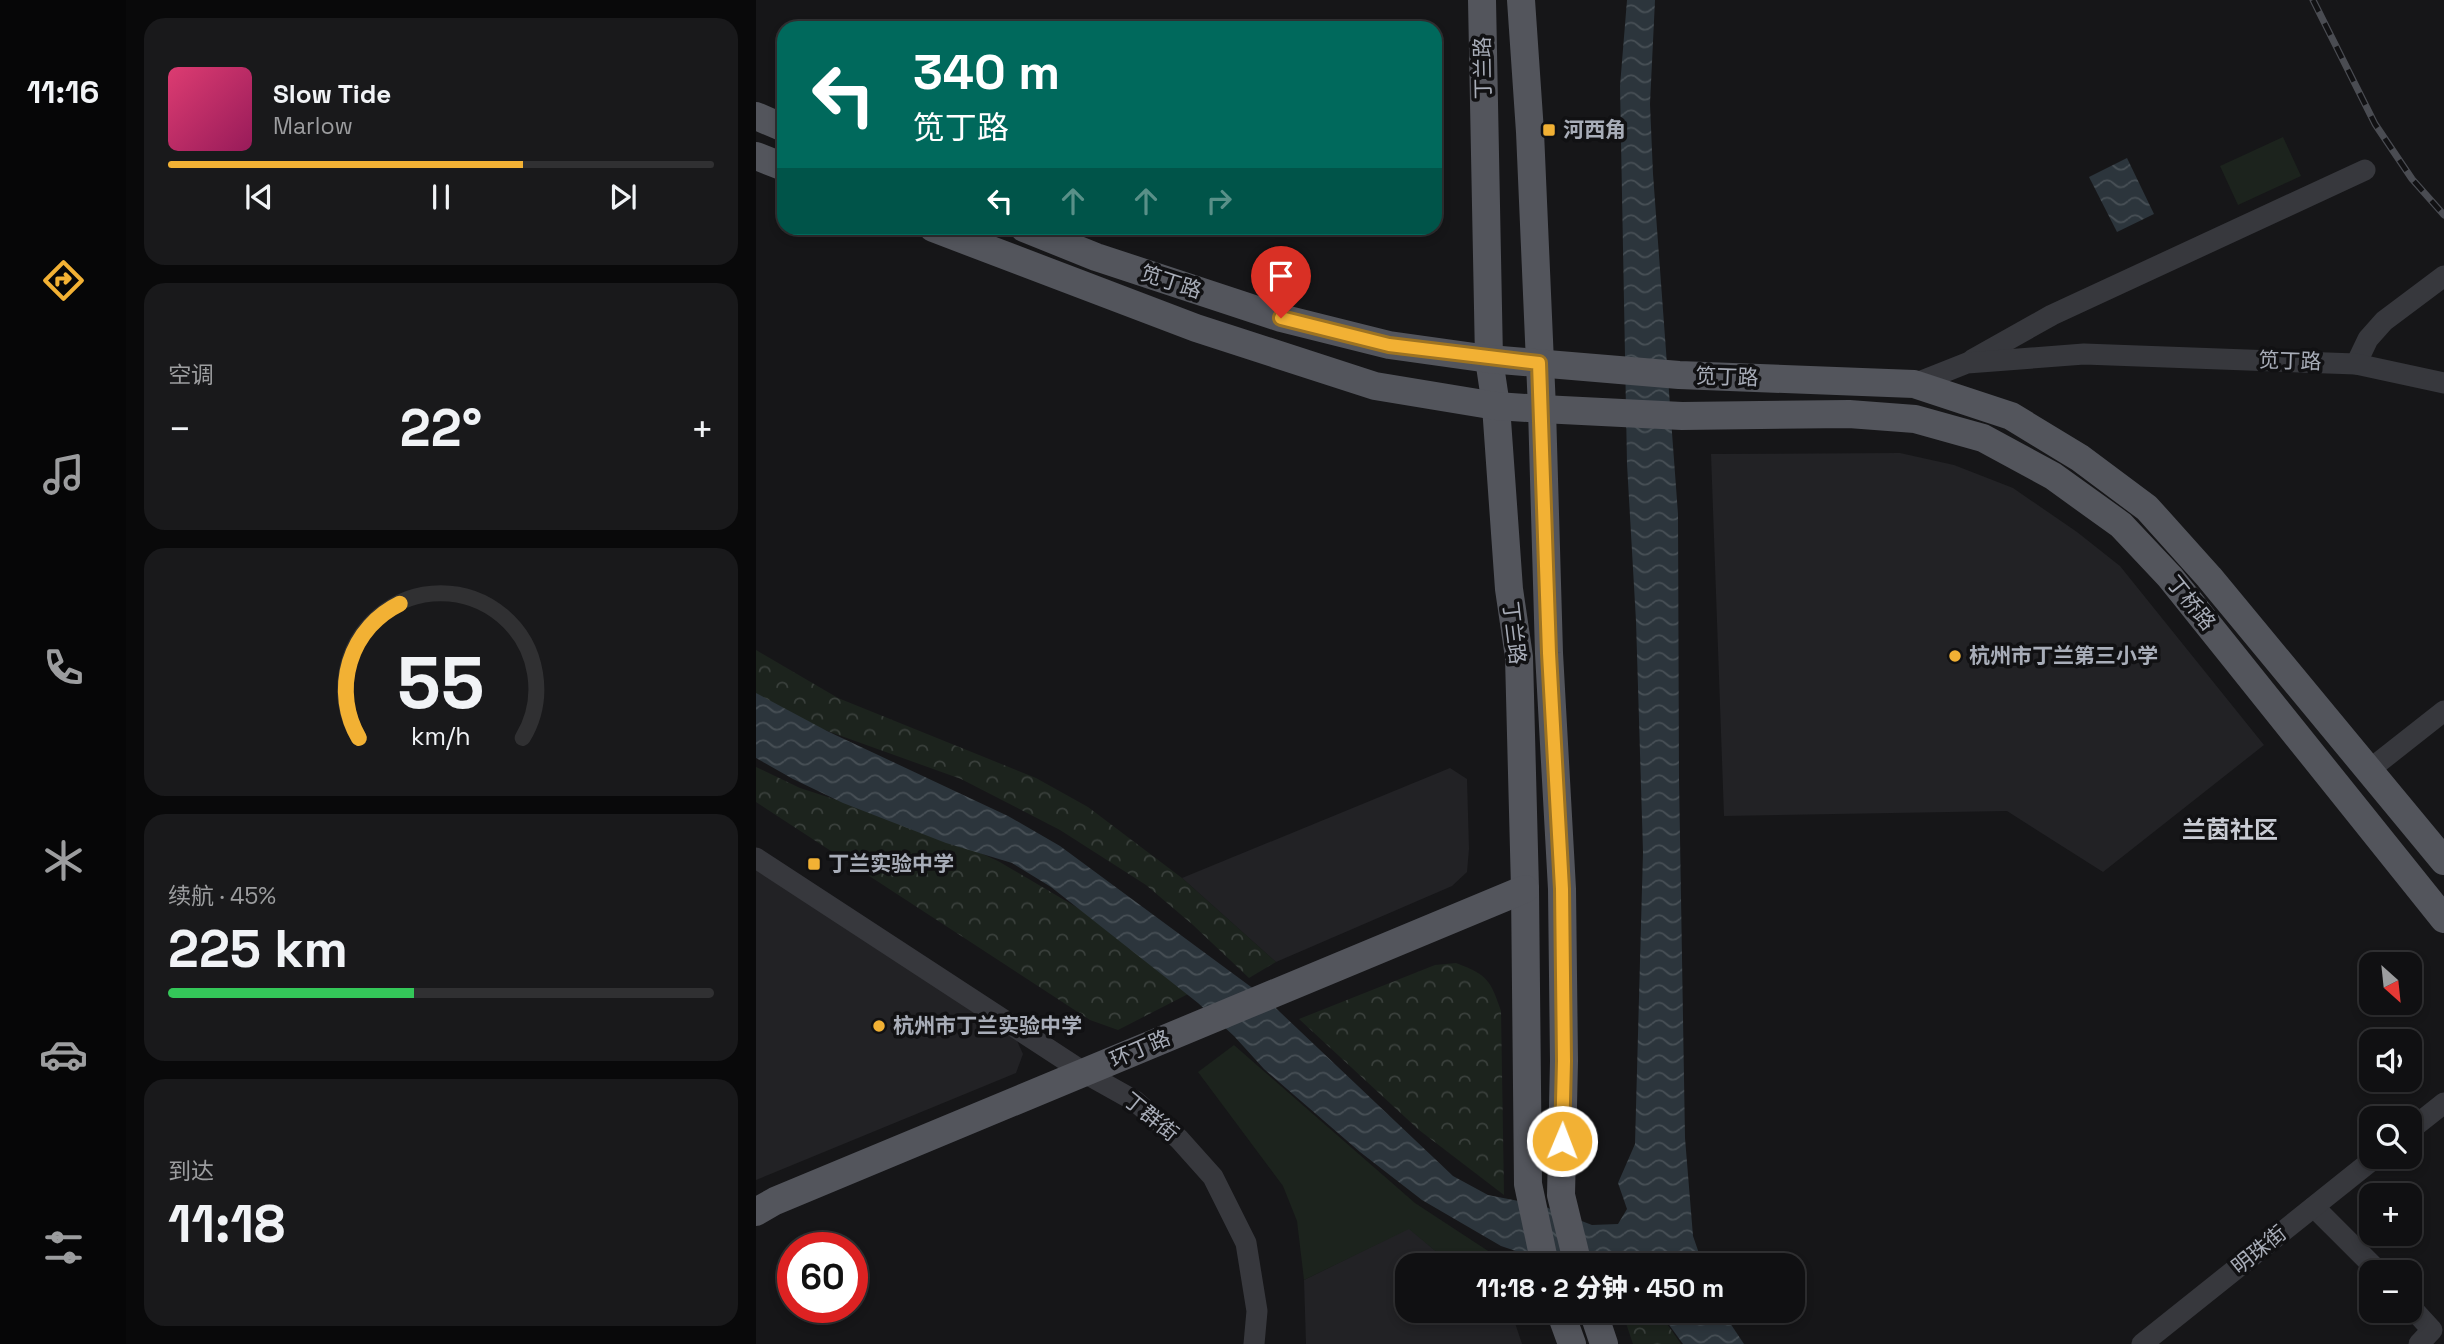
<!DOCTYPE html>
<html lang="zh">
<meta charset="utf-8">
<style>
body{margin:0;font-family:"Space Grotesk","Noto Sans SC",sans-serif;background:#19191b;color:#f1f3f6;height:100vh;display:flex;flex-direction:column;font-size:26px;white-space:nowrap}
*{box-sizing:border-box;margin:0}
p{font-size:23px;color:#9c9d9f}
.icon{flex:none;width:38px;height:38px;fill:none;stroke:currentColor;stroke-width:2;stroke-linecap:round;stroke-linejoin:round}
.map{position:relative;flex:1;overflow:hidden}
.panel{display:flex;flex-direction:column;gap:18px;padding:18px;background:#09090a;width:630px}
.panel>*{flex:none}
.top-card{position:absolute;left:21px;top:21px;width:665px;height:214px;border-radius:21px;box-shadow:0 4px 10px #0003,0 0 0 2px #303032;background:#00695c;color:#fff;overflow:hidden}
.needle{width:46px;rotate:153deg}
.buttons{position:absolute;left:1603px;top:952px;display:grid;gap:14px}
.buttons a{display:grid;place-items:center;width:63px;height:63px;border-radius:14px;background:#101012;box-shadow:0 4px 10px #0003,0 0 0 2px #303032;font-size:35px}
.speed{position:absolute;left:21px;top:1232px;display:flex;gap:14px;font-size:35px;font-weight:700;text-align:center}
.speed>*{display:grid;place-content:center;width:91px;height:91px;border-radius:50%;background:#101012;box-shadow:0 4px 10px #0003,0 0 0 2px #303032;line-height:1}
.speed .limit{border:10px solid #d22;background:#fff;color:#111}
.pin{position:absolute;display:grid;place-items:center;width:60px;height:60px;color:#fff;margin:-72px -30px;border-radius:50% 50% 50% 0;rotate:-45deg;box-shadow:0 0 7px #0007}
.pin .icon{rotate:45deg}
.me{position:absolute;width:77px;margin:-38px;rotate:1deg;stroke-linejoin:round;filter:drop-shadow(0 0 5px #0008)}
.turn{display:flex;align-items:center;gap:24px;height:147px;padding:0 21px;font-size:32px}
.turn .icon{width:91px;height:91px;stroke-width:2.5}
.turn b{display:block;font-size:49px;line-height:60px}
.lanes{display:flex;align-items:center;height:66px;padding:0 21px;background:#0003;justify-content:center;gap:35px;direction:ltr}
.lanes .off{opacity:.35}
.big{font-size:52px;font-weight:800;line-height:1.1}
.panel .card{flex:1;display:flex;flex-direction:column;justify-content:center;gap:10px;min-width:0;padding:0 24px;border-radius:21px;background:#19191b}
.panel .dial{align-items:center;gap:0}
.dial svg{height:182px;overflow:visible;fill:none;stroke:#303032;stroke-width:7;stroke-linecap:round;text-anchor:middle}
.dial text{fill:#f1f3f6;stroke:none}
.song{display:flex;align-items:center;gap:21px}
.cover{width:84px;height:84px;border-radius:10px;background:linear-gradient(135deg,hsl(340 70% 55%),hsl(330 70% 35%))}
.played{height:7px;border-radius:4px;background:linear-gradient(90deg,#f2b134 65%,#303032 65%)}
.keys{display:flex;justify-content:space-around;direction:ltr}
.heat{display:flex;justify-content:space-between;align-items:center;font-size:38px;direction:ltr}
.charge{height:10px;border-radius:5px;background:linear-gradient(90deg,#34c759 45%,#303032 0)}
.trip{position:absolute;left:639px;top:1253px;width:410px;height:70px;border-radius:21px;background:#101012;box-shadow:0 4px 10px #0003,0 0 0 2px #303032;font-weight:800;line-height:70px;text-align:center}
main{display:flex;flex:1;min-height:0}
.tab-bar{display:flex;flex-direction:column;width:126px;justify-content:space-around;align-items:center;background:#060607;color:#9c9d9f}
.tab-bar .icon{width:49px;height:49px}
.tab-bar .active{color:#f2b134}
.tab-bar b{font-size:32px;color:#f1f3f6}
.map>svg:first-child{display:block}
.built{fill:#222225}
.grass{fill:#1c231d}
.forest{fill:url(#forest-crowns)}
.water{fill:url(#water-waves)}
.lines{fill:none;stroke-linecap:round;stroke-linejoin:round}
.minor{stroke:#37383d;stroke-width:21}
.major{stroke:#53555c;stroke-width:28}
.rail-casing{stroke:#4a4c52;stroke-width:7}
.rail{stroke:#111113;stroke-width:4.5;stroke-dasharray:13;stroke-linecap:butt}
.route-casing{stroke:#9d7322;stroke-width:18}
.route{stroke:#f2b134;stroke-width:12}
.poi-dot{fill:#f2b134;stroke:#111113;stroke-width:2.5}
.labels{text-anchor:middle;stroke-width:7;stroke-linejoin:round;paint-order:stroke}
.street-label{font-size:21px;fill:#a8adb8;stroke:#111113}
.poi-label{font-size:21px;font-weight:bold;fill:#a8adb8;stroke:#111113;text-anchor:start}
.quarter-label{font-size:24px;font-weight:bold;fill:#c9ccd4;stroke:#111113}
</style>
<main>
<nav class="tab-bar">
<b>11:16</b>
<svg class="icon active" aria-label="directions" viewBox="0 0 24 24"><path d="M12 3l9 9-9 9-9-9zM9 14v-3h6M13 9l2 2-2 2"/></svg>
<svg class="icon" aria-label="music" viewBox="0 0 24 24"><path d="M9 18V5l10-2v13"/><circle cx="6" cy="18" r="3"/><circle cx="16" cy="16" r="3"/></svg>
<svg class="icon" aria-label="phone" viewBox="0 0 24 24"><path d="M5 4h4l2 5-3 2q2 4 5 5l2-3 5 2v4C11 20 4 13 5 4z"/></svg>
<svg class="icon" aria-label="climate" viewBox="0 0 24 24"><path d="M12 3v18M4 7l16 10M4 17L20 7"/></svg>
<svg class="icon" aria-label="car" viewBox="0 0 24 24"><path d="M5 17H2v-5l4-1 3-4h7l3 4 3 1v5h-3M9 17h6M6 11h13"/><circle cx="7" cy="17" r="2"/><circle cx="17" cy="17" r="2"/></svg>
<svg class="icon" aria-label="filters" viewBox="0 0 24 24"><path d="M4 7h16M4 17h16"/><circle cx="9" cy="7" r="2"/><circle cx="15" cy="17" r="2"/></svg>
</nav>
<section class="panel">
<div class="card">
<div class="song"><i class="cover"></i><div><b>Slow Tide</b><p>Marlow</p></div></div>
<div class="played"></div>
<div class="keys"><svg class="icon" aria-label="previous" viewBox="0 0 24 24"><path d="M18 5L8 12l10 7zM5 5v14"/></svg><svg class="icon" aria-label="pause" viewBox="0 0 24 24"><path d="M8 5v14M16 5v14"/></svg><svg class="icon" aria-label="next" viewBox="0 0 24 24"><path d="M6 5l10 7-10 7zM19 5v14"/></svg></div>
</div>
<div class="card"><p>空调</p>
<div class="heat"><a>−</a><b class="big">22°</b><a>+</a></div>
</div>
<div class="card dial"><svg viewBox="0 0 100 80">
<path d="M14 69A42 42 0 1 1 86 69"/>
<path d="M14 69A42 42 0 0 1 32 10" stroke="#f2b134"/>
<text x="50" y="56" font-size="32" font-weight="700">55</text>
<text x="50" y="72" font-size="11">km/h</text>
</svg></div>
<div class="card"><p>续航 · 45%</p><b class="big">225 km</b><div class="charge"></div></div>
<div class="card"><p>到达</p><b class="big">11:18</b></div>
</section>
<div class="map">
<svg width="1688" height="1344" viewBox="0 0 1688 1344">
<defs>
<pattern id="forest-crowns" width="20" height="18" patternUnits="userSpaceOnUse" patternTransform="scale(1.75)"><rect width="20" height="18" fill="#1c231d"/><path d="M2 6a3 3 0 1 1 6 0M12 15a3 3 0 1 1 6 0" fill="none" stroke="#3a403c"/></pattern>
<pattern id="water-waves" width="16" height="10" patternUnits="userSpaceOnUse" patternTransform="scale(1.75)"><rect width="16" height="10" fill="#2c353c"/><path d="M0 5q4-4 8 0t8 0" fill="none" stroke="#485056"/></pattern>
</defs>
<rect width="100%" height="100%" fill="#161618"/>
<g class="built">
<path d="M1144,453l54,12 59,23 64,44 43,34 144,179 -161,127 -96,-61 -283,5 -13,-362z"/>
<path d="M694,768l17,11 2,70 -2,23 -15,14 -176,76 -94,-84z"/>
<path d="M0,865l258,169 9,20 -7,19 -260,107z"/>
<path d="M653,1228l43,37h-45v46h104l11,33h-216l-2,-64z"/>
</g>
<g class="grass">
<path d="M1527,137l18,39 -63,29 -18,-39z"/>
<path d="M478,1045l181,158 90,59v3h-53l-43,-36 -105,51 -7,-59 -14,-35 -85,-114z"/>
</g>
<g class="forest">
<path d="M0,650l82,48 198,80 52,29 94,71 94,84 -27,16 -56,-53 -47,-40 -86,-55 -99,-51 -181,-65 -24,-15z"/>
<path d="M0,767l44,21 132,43 66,30 85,50 109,81 -74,38 -28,-10 -334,-218z"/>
<path d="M700,963c32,12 34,17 45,48l3,184 -85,-65 -120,-111 136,-54z"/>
<path d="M866,1311h36l23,33h-48z"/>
</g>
<g class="water">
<path d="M871,0h28l-5,104 3,70 25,340 1,264 6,360 8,98 10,29h-146l-56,-19 -79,-46 -62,-48 -96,-83 -30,-33 -36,-33 -147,-116 -39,-24 -66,-20 -103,-40 -50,-24 -37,-21v-65l71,38 181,85 52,30 202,149 191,181 35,19 55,11 49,19 26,-1 9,-15 -9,-26 17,-39 8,-292 -7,-231 -9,-157 -7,-378z"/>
<path d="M1371,158l27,56 -37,18 -28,-55z"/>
<path d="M903,1311h63l22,33h-61z"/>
</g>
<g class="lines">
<g class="minor">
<path d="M1216,360l80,-45 313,-145"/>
<path d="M1600,364l12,-25 16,-18 60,-45"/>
<path d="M1158,384l53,-21 117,-9 272,10 88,19"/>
<path d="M1613,770l75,-59"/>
<path d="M0,858l329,215 50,28 44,38 34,38 33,66 11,68 -3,33"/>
<path d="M1654,1130l34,-27"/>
<path d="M1558,1207l65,65"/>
<path d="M1654,1306l22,24 -13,14"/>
<path d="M1386,1344l234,-187"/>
</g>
<g class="major">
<path d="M726,0l7,359 7,47 13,183 10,68 6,232 3,295 17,81"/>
<path d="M765,0l9,132 12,277 7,244 13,236 2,172 -3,134 17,70"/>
<path d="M0,116l28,12"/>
<path d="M0,156l28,11"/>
<path d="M177,228l263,100 179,58 121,20 46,3 140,7 167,-2 66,5 68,19 70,38 68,49 49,52 274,342"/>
<path d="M268,228l72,29 185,61 108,27 100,14 190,16 235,9 97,32 69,42 67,50 62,69 235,284"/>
<path d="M0,1212l19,-11 750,-312"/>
<path d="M804,1311l12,33"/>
<path d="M837,1311l11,33"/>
</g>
<g class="rail-casing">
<path id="rail" d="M1557,0l62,124 37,55 32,36"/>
</g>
<use href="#rail" class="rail"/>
</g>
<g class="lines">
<g class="route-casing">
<path id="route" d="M525,318l108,27 150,18 10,290 13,236 2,172 -2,80"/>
</g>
<use href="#route" class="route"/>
</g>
<g class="poi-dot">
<rect x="786" y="123" width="14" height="14" rx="3.5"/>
<circle cx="1199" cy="656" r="7"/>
<rect x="51" y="857" width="14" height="14" rx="3.5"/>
<circle cx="123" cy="1026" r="7"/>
</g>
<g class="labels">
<g class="street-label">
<text transform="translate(727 68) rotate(-91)" y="7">丁兰路</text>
<text transform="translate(415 282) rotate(18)" y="7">笕丁路</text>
<text transform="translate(1534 361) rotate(2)" y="7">笕丁路</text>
<text transform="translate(971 377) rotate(2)" y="7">笕丁路</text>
<text transform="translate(1435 603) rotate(51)" y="7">丁桥路</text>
<text transform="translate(758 633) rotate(83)" y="7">丁兰路</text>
<text transform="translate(384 1049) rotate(-23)" y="7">环丁路</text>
<text transform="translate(395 1117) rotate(39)" y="7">丁群街</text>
<text transform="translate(1503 1250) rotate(-39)" y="7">明珠街</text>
</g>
<g class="poi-label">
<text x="807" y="137">河西角</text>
<text x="1213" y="663">杭州市丁兰第三小学</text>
<text x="72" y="871">丁兰实验中学</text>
<text x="137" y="1033">杭州市丁兰实验中学</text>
</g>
<g class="quarter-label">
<text x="1474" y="838">兰茵社区</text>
</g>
</g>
</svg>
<div class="buttons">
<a><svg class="needle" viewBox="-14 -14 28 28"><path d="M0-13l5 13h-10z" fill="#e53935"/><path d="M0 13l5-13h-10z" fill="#9c9d9f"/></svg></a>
<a><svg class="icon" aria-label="sound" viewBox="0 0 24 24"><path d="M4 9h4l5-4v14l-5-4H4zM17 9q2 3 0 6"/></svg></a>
<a><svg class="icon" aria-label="search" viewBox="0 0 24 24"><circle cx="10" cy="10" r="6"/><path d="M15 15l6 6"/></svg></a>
<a>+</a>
<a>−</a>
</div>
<div class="speed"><div class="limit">60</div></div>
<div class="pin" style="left:525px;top:318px;background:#d93025"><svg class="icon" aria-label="arrive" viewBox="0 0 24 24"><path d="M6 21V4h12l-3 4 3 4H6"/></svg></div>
<svg class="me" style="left:806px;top:1141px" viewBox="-20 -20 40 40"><circle r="17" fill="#f2b134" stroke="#fff" stroke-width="3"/><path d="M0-11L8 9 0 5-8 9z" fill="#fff"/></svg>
<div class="trip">11:18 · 2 分钟 · 450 m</div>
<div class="top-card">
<div class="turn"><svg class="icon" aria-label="left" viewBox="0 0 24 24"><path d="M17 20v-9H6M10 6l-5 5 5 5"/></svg><div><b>340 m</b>笕丁路</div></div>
<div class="lanes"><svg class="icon" aria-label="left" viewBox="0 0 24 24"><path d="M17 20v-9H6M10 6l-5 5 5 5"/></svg><svg class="icon off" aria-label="ahead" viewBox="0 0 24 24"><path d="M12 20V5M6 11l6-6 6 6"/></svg><svg class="icon off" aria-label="ahead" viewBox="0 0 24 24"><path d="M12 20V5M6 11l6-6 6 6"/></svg><svg class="icon off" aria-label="right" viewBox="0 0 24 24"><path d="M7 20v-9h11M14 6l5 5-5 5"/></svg></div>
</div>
</div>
</main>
